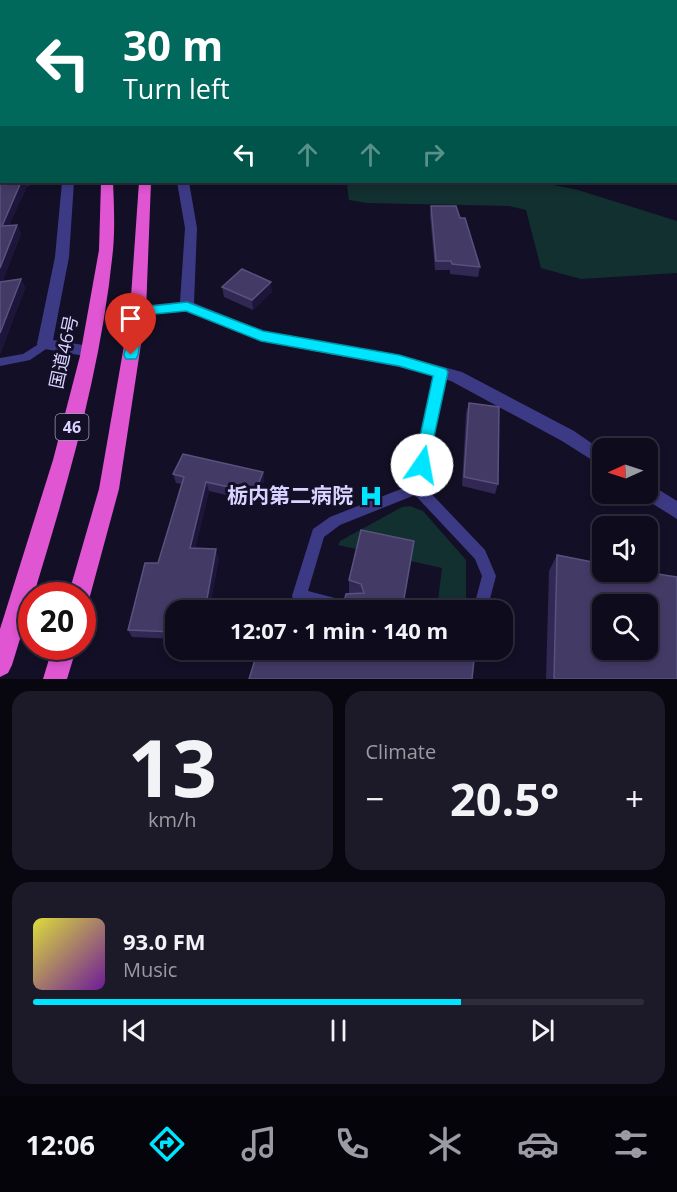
<!DOCTYPE html>
<meta charset="utf-8">
<style>
body{margin:0;font-family:"Open Sans","Noto Sans JP",sans-serif;background:#1c1929;color:#f1f3f6;height:100vh;display:flex;flex-direction:column;font-size:22px;white-space:nowrap}
*{box-sizing:border-box;margin:0}
p{font-size:20px;color:#9b9ba3}
.icon{flex:none;width:33px;height:33px;fill:none;stroke:currentColor;stroke-width:2;stroke-linecap:round;stroke-linejoin:round}
.map{position:relative;height:679px;overflow:hidden}
.side{display:flex;flex-direction:column;gap:12px;padding:12px;background:#08060f;flex:1}
.side>*{flex:none}
.top-card{position:absolute;left:0px;top:0px;width:678px;height:183px;box-shadow:0 3px 9px #0003,0 0 0 2px #2e2b3b;background:#00695c;color:#fff;overflow:hidden}
.needle{width:39px;rotate:267deg}
.controls{position:absolute;left:592px;top:438px;display:grid;gap:12px}
.controls a{display:grid;place-items:center;width:66px;height:66px;border-radius:12px;background:#0e0b1c;box-shadow:0 3px 9px #0003,0 0 0 2px #2e2b3b;font-size:30px}
.speed{position:absolute;left:18px;top:582px;display:flex;gap:12px;font-size:30px;font-weight:700;text-align:center}
.speed>*{display:grid;place-content:center;width:78px;height:78px;border-radius:50%;background:#0e0b1c;box-shadow:0 3px 9px #0003,0 0 0 2px #2e2b3b;line-height:1}
.speed .limit{border:9px solid #d22;background:#fff;color:#111}
.pin{position:absolute;display:grid;place-items:center;width:51px;height:51px;color:#fff;margin:-62px -26px;border-radius:50% 50% 50% 0;rotate:-45deg;box-shadow:0 0 6px #0007}
.pin .icon{rotate:45deg}
.me{position:absolute;width:66px;margin:-33px;rotate:12deg;stroke-linejoin:round;filter:drop-shadow(0 0 4px #0008)}
.turn{display:flex;align-items:center;gap:21px;height:126px;padding:0 24px;font-size:27px}
.turn .icon{width:78px;height:78px;stroke-width:2.5}
.turn b{display:block;font-size:42px;line-height:51px}
.lanes{display:flex;align-items:center;height:57px;padding:0 24px;background:#0003;justify-content:center;gap:30px;direction:ltr}
.lanes .off{opacity:.35}
.big{font-size:45px;font-weight:700;line-height:1.1}
.side .widget{flex:1;display:flex;flex-direction:column;justify-content:center;gap:9px;min-width:0;padding:0 21px;border-radius:18px;background:#1c1929}
.side .dial{align-items:center;gap:0}
.dial b{font-size:78px;line-height:1}
.song{display:flex;align-items:center;gap:18px}
.cover{width:72px;height:72px;border-radius:9px;background:linear-gradient(135deg,hsl(60 70% 55%),hsl(280 70% 35%))}
.played{height:6px;border-radius:3px;background:linear-gradient(90deg,#00e5ff 70%,#2e2b3b 70%)}
.keys{display:flex;justify-content:space-around;direction:ltr}
.heat{display:flex;justify-content:space-between;align-items:center;font-size:33px;direction:ltr}
.side .tiles{flex:1;display:grid;gap:12px;grid-template-columns:1fr 1fr}
.widget:last-child{grid-column:span 2}
.trip{position:absolute;left:165px;top:600px;width:348px;height:60px;border-radius:18px;background:#0e0b1c;box-shadow:0 3px 9px #0003,0 0 0 2px #2e2b3b;font-weight:700;line-height:60px;text-align:center}
.menu{display:flex;height:96px;justify-content:space-around;align-items:center;background:#06040b;color:#9b9ba3}
.menu .icon{width:42px;height:42px}
.menu .selected{color:#00e5ff}
.menu b{font-size:27px;color:#f1f3f6}
.map>svg:first-child{display:block}
.green{fill:#12302f}
.lines{fill:none;stroke-linecap:round;stroke-linejoin:round}
.service{fill:#3d3a85;fill-rule:evenodd}
.minor{fill:#3d3a85;fill-rule:evenodd}
.trunk{fill:#e055d1;fill-rule:evenodd}
.wall{fill:#312854}
.shaded-wall{fill:#1d163a}
.building{fill:#433a66;stroke:#5a527e;stroke-width:1.5;fill-rule:evenodd}
.route{fill:#00e5ff;stroke:#0095a6;stroke-width:1.5}
.labels{text-anchor:middle;stroke-width:6;stroke-linejoin:round;paint-order:stroke}
.shield{fill:#130f26;stroke:#9e99be;stroke-width:1.5}
.shield-label{font-size:16px;font-weight:bold;fill:#d9d4ff}
.street-label{font-size:18px;fill:#d9d4ff;stroke:#130f26}
.near-poi-label{font-size:21px;font-weight:bold;fill:#d9d4ff;stroke:#130f26;text-anchor:end}
</style>
<div class="map">
<svg width="677" height="679" viewBox="0 0 677 679">
<rect width="100%" height="100%" fill="#130f26"/>
<g class="green">
<path d="M349,182h190l39,8 99,31v52l-96,6 -40,-11 -15,-58 -17,-4 -142,-3 -18,-3 -2,-16z"/>
<path d="M410,506l13,5 43,49v41l-4,9 -25,-1 5,-41 -104,-23 2,-4 62,-34z"/>
</g>
<g class="lines">
<g class="service">
<path d="M45,340l4,1 1,3 -1,3 -19,13 -30,6v-8l23,-4z"/>
<path d="M441,368l4,1 1,3 -22,114 61,64 11,26 -9,34h-14l9,-34 -7,-17 -60,-64 -75,30 -16,12 -16,54 46,12 5,2 2,5h-33l-34,-9 -2,-5 21,-67 17,-12 81,-32 25,-113 1,-3z"/>
</g>
<g class="minor">
<path d="M245,0h10l2,2h-11z"/>
<path d="M659,0h8l2,2h-9z"/>
<rect x="676" y="7" width="1" height="4"/>
<rect x="0" y="126" width="2" height="6"/>
<rect x="676" y="130" width="1" height="6"/>
<path d="M62,182h12l-5,75 -16,83 42,7 3,4 -3,4 -5,2 -45,-8 -5,-1 -3,-4 18,-87z"/>
<path d="M177,182h12l8,46 -3,75 69,28 136,24 63,17 112,59 29,20v16l-41,-26 -111,-60 -52,-14 -138,-26 -75,-30 -53,4 -2,-4 2,-4 5,-1 42,-4 5,-74z"/>
<path d="M648,483l29,18v18l-35,-22 -2,-3h8z"/>
</g>
<g class="trunk">
<rect x="61" y="0" width="8" height="2"/>
<path d="M85,0h8l1,2h-9z"/>
<path d="M101,182h12c1,23 2,46 0,68 -14,143 -60,281 -101,415l-4,8 -8,4v-48l53,-169 27,-104 19,-106z"/>
<path d="M139,182h12l-5,129 -27,178 -29,107 -3,8 -5,2v-10h-14l31,-107 31,-178z"/>
<path d="M53,646h24l-10,33h-24z"/>
</g>
</g>
<g class="wall">
<path d="M2,182h29l-2,4h-2l-18,39h8l4,9 -19,48 19,-3 4,9 -25,66z"/>
<path d="M431,206l29,12 20,49 -2,10 -28,-3v-4h-15l-5,-55z"/>
<path d="M222,287l50,5 -19,18 -29,-13z"/>
<path d="M469,403l29,81 -3,10 -33,-8 4,-73z"/>
<path d="M263,472l1,9 -8,21 -47,-11 -14,58 24,9 -10,52h-33v29l-44,-2 -4,-7 30,-67 23,-79 -5,-1 -3,-9z"/>
<path d="M361,530l42,80 -54,-17v-13z"/>
<path d="M557,555l120,124h-131l3,-108z"/>
</g>
<g class="shaded-wall">
<path d="M21,182h4l2,4 -22,49 -3,-9z"/>
<path d="M17,225l4,9 -21,53v-19z"/>
<path d="M21,279l4,9 -25,66v-21z"/>
<path d="M271,282l1,10 -19,18 -1,-10z"/>
<path d="M263,472l1,9 -8,21 -1,-9z"/>
<path d="M206,482l3,9 -16,66 -3,-9z"/>
<path d="M216,549l3,9 -10,52h-4z"/>
</g>
<g class="building">
<path d="M121,0h27l9,1 -35,1z"/>
<rect x="0" y="44" width="2" height="23"/>
<path d="M0,129h2v53h19l-19,44 15,-1 -17,43z"/>
<path d="M431,206h25l4,12h5l15,49 -28,-3 -1,-3h-15z"/>
<path d="M242,269l29,13 -19,18 -30,-13z"/>
<path d="M21,279l-21,54v-51z"/>
<path d="M469,403l30,4 -1,77 -34,-7z"/>
<path d="M183,454l80,18 -8,21 -49,-11 -16,66 26,1 -11,61h-29v22l-48,-2 17,-67h13l26,-86 -11,-3z"/>
<path d="M361,530l53,11 -12,69h-60l4,-16 18,-1 -3,-9 -12,-4z"/>
<path d="M557,555l46,9v8h42l32,5v102h-123zM603,604h45v46h-45z"/>
<path d="M258,650h217l-3,29h-223z"/>
</g>
<path class="route" d="M187,302l76,29 136,24 47,14 2,3 -21,97 -5,2 -6,-2 -2,-4 19,-89 -34,-10 -138,-25 -75,-30 -42,4 -6,40 -2,4h-10l-2,-4 10,-47z"/>
<defs>
<g id="hospital-bare" transform="scale(1.8)"><path d="M-5-5h3v3.5h4V-5h3V5h-3V1.5h-4V5h-3Z" fill="#00e5ff" stroke="#130f26" stroke-width="2.5" paint-order="stroke"/></g>
</defs>
<g fill-rule="evenodd">
<use href="#hospital-bare" x="371" y="496"/>
</g>
<g class="labels">
<rect class="shield" x="55.5" y="414" width="33" height="26" rx="4.5"/>
<g class="shield-label">
<text x="72" y="433">46</text>
</g>
<g class="street-label">
<text transform="translate(64 352) rotate(-78)" y="6">国道46号</text>
</g>
<g class="near-poi-label">
<text x="353" y="503">栃内第二病院</text>
</g>
</g>
</svg>
<div class="controls">
<a><svg class="needle" viewBox="-14 -14 28 28"><path d="M0-13l5 13h-10z" fill="#e53935"/><path d="M0 13l5-13h-10z" fill="#9b9ba3"/></svg></a>
<a><svg class="icon" aria-label="sound" viewBox="0 0 24 24"><path d="M4 9h4l5-4v14l-5-4H4zM17 9q2 3 0 6"/></svg></a>
<a><svg class="icon" aria-label="search" viewBox="0 0 24 24"><circle cx="10" cy="10" r="6"/><path d="M15 15l6 6"/></svg></a>
</div>
<div class="speed"><div class="limit">20</div></div>
<div class="pin" style="left:131px;top:355px;background:#d93025"><svg class="icon" aria-label="arrive" viewBox="0 0 24 24"><path d="M6 21V4h12l-3 4 3 4H6"/></svg></div>
<svg class="me" style="left:422px;top:465px" viewBox="-20 -20 40 40"><circle r="19" fill="#fff"/><path d="M0-13L10 11 0 6-10 11z" fill="#00e5ff"/></svg>
<div class="trip">12:07 · 1 min · 140 m</div>
<div class="top-card">
<div class="turn"><svg class="icon" aria-label="left" viewBox="0 0 24 24"><path d="M17 20v-9H6M10 6l-5 5 5 5"/></svg><div><b>30 m</b>Turn left</div></div>
<div class="lanes"><svg class="icon" aria-label="left" viewBox="0 0 24 24"><path d="M17 20v-9H6M10 6l-5 5 5 5"/></svg><svg class="icon off" aria-label="ahead" viewBox="0 0 24 24"><path d="M12 20V5M6 11l6-6 6 6"/></svg><svg class="icon off" aria-label="ahead" viewBox="0 0 24 24"><path d="M12 20V5M6 11l6-6 6 6"/></svg><svg class="icon off" aria-label="right" viewBox="0 0 24 24"><path d="M7 20v-9h11M14 6l5 5-5 5"/></svg></div>
</div>
</div>
<section class="side">
<div class="tiles">
<div class="widget dial"><b>13</b><p>km/h</p></div>
<div class="widget"><p>Climate</p>
<div class="heat"><a>−</a><b class="big">20.5°</b><a>+</a></div>
</div>
<div class="widget">
<div class="song"><i class="cover"></i><div><b>93.0 FM</b><p>Music</p></div></div>
<div class="played"></div>
<div class="keys"><svg class="icon" aria-label="previous" viewBox="0 0 24 24"><path d="M18 5L8 12l10 7zM5 5v14"/></svg><svg class="icon" aria-label="pause" viewBox="0 0 24 24"><path d="M8 5v14M16 5v14"/></svg><svg class="icon" aria-label="next" viewBox="0 0 24 24"><path d="M6 5l10 7-10 7zM19 5v14"/></svg></div>
</div>
</div>
</section>
<nav class="menu">
<b>12:06</b>
<svg class="icon selected" aria-label="directions" viewBox="0 0 24 24"><path d="M12 3l9 9-9 9-9-9zM9 14v-3h6M13 9l2 2-2 2"/></svg>
<svg class="icon" aria-label="music" viewBox="0 0 24 24"><path d="M9 18V5l10-2v13"/><circle cx="6" cy="18" r="3"/><circle cx="16" cy="16" r="3"/></svg>
<svg class="icon" aria-label="phone" viewBox="0 0 24 24"><path d="M5 4h4l2 5-3 2q2 4 5 5l2-3 5 2v4C11 20 4 13 5 4z"/></svg>
<svg class="icon" aria-label="climate" viewBox="0 0 24 24"><path d="M12 3v18M4 7l16 10M4 17L20 7"/></svg>
<svg class="icon" aria-label="car" viewBox="0 0 24 24"><path d="M5 17H2v-5l4-1 3-4h7l3 4 3 1v5h-3M9 17h6M6 11h13"/><circle cx="7" cy="17" r="2"/><circle cx="17" cy="17" r="2"/></svg>
<svg class="icon" aria-label="filters" viewBox="0 0 24 24"><path d="M4 7h16M4 17h16"/><circle cx="9" cy="7" r="2"/><circle cx="15" cy="17" r="2"/></svg>
</nav>
